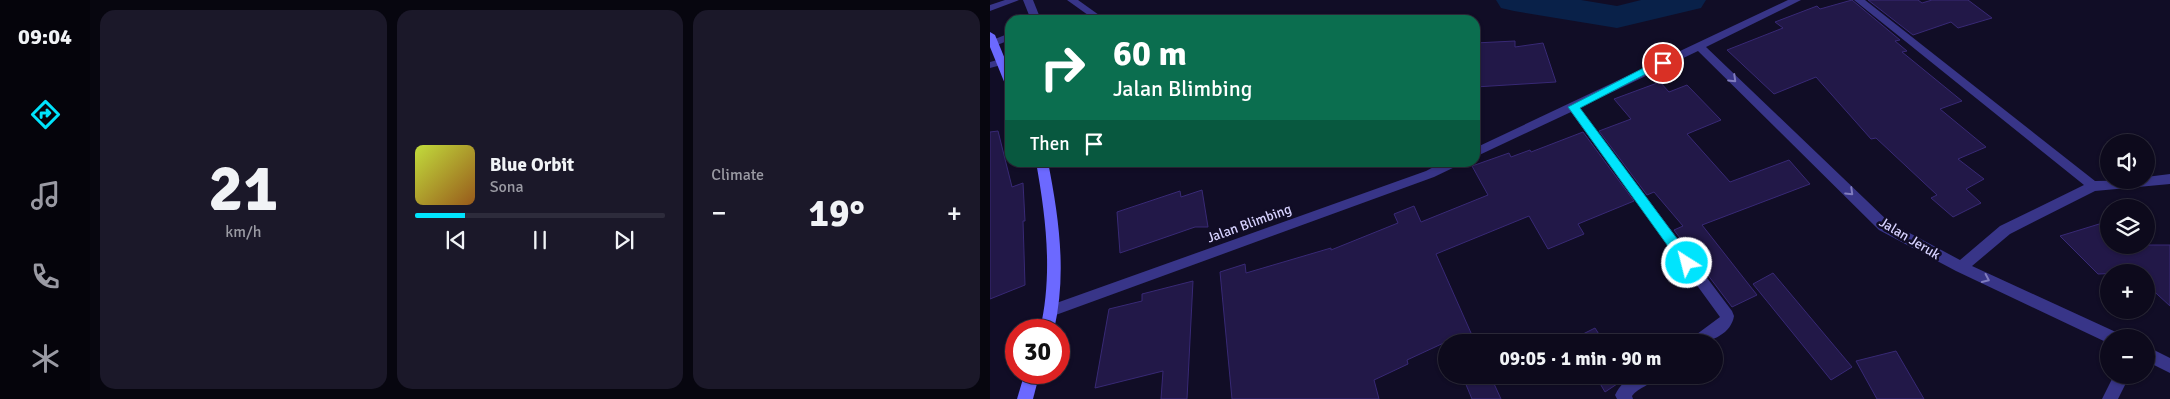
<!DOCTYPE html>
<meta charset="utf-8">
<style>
body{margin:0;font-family:Signika,sans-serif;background:#1b1829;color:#f1f3f6;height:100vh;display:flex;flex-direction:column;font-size:19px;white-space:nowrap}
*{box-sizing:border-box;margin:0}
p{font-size:16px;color:#9a9aa3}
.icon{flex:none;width:28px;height:28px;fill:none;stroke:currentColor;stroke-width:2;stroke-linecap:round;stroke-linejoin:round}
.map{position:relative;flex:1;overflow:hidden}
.details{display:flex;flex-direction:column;gap:10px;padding:10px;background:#07060f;width:900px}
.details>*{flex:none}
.guide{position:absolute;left:15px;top:15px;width:475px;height:152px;border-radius:15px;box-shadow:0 1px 4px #0004,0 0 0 1px #2d2b3b;background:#0b6e4f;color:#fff;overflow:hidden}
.controls{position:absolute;left:1110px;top:134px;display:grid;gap:10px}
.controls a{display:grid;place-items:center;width:55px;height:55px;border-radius:50%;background:#0d0a1c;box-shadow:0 1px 4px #0004,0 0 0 1px #2d2b3b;font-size:25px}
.speed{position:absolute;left:15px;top:319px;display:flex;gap:10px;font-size:25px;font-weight:700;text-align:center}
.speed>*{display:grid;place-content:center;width:65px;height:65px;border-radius:50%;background:#0d0a1c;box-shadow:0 1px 4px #0004,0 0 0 1px #2d2b3b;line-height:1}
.speed .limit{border:8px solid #d22;background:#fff;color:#111}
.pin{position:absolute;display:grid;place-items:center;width:42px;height:42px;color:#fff;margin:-21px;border:2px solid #fff;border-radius:50%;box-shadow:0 1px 5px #0007}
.me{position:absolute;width:55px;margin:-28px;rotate:324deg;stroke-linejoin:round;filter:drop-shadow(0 0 4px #0008)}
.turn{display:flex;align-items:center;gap:18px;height:105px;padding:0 25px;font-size:22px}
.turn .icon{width:65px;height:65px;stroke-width:2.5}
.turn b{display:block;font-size:35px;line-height:42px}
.then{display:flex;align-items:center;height:48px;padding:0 25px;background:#0003;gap:10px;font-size:19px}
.big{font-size:38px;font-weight:700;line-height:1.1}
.details .card{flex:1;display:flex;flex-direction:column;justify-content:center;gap:8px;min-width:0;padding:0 18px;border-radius:15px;background:#1b1829}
.details .dial{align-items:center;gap:0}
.dial b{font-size:65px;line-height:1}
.song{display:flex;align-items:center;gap:15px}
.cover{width:60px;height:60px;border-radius:8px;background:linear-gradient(135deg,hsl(70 70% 55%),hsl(30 70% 35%))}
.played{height:5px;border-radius:2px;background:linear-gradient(90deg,#00e4fd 20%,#2d2b3b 20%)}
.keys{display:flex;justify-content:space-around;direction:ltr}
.heat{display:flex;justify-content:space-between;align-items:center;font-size:28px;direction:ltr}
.details .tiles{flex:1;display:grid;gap:10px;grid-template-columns:repeat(3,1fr)}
.trip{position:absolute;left:448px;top:334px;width:285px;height:50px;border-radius:25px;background:#0d0a1c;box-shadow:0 1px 4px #0004,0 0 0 1px #2d2b3b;font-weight:700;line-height:50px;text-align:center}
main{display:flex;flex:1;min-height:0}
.menu{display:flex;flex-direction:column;width:90px;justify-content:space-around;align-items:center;background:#05040b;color:#9a9aa3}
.menu .icon{width:35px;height:35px}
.menu .active{color:#00e4fd}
.menu b{font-size:22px;color:#f1f3f6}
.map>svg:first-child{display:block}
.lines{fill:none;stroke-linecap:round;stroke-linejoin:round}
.river{fill:#092149;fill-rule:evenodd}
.building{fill:#221848;stroke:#382975}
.service{fill:#383588;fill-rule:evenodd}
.minor{fill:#383588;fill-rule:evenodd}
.secondary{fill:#6c69ff;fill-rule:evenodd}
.oneway{stroke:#807cbe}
.route{fill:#00e4fd;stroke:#0094a4}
.labels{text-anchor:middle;stroke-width:5;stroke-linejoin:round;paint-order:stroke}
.street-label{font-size:14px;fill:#d7d2ff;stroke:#110d26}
</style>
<main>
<nav class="menu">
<b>09:04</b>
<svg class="icon active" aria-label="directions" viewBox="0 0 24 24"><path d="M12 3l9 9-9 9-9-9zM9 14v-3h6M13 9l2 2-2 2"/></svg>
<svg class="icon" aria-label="music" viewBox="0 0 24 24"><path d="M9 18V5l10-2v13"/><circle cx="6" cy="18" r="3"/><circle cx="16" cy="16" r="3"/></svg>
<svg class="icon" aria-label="phone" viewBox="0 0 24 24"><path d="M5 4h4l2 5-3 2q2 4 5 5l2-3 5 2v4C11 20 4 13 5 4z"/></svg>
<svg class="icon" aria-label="climate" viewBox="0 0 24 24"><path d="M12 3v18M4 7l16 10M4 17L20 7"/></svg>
</nav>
<section class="details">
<div class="tiles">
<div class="card dial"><b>21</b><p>km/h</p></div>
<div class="card">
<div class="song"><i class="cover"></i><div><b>Blue Orbit</b><p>Sona</p></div></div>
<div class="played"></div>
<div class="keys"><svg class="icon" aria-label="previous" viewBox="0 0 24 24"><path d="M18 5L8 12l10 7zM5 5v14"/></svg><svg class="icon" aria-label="pause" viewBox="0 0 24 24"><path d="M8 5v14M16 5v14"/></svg><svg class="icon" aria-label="next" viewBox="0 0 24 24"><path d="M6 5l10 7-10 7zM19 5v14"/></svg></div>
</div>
<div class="card"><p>Climate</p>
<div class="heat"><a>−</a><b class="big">19°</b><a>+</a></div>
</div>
</div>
</section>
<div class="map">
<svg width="1180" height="399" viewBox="0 0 1180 399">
<rect width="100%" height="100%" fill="#110d26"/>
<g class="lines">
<path class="river" d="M506,0h85l36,6 24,-6h65l-5,8 -84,20 -103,-17 -13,-3z"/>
</g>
<g class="building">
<path d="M862,0l48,40 -5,1 12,10 -5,1 60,49 -22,8 46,38 -28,12 26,20 -18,10 15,14 -28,14 -22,-19 6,-3 -61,-57 -5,1 -55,-62 -42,17 -47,-44 56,-22 -8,-6 42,-16 3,3z"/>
<path d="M878,0h50l4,3 10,-3h36l24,18 -34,10 -7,-6 -38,13z"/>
<path d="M525,41v6l28,-4 13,39 -81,5v-44z"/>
<path d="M670,82l9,10 18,-7 34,35 -34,14 43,48 59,-22 21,24 -108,41 55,70 -25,12 -58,-77 9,-4 -29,-34 -7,3 -48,-64 32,-12 -17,-20z"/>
<path d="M8,131l14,56 11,-4 2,38h-2l2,64 -35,14v-167z"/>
<path d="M593,132l51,69 -56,23 6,10 -36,15 -19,-33 -93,38 39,88 -27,-1 -41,19 1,4 -34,16 5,19h-147l-12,-127 25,-8 1,9 85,-25v2l67,-27 -4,-9 20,-8 7,16 67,-27 -16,-29 37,-13 2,4 19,-7 1,2z"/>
<path d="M212,190l6,37h-13l-75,26 -3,-41 63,-21 1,6z"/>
<path d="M1119,221v24h61v61l-24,-22v-12l-48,2 -38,-38z"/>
<path d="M783,273l79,94 -21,13 -78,-96z"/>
<path d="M203,281l-6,118h-26l2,-28 -68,17 14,-79 33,-8v-7z"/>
<path d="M605,328l9,14h-29l-2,-3z"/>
<path d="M906,351l28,48h-47l-21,-38z"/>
<path d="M472,375h28l11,24h-29z"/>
<path d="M605,375h29l2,3 -21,14z"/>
</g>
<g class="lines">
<g class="service">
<path d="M15,0h14l-29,11v-6z"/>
<path d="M33,0h10l8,20h-10z"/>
<path d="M77,0h11l28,20h-11z"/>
<path d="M20,33v7l-13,5h-7v-4z"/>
</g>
<g class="minor">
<path d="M798,0h13l-95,47 183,175 71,38 40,-34 84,-41 -230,-185h11l230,181 51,-1v-3l24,-3v10l-75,7 -85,43 -38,32 146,67 2,5h-11l-1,5 -152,-72 -77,-41 -181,-179 -119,57 153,203 2,5c-3,19 -26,28 -43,26l2,-5 27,-20 -149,-205 -96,45v-9z"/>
<path d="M11,59l5,3 -1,2 -15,4v-6z"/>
<path d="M453,162h18l-2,3 -25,12 -381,139 -5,-2 -2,-4 2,-4 378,-135z"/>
<path d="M1156,346l24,12v15l-24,-12z"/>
<path d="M645,375h22c-5,11 -19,12 -25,21l1,3h-16l-2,-4c5,-10 11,-15 20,-20z"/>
<path d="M1124,375h16l-12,24h-16z"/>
</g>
<g class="secondary">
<path d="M0,32l5,3 15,36v17l-5,-4 -15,-37z"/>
<path d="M46,162h12c11,56 19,112 6,168h-14c13,-56 6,-112 -4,-168z"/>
<path d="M35,372h15l-7,27h-16z"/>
</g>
</g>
<defs><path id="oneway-chevron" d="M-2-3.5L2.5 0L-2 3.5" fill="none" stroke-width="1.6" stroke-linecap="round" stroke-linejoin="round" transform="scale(1.25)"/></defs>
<g class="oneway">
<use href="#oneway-chevron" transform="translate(743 79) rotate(44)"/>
<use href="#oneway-chevron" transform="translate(860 192) rotate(44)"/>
<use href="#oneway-chevron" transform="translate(996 279) rotate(25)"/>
</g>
<path class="route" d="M669,60h7l1,3 -87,45 112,151 2,4 -2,4h-9l-115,-160z"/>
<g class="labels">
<g class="street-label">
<text transform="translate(259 223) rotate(-20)" y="5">Jalan Blimbing</text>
<text transform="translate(920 238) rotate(31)" y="5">Jalan Jeruk</text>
</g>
</g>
</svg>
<div class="controls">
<a><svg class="icon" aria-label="sound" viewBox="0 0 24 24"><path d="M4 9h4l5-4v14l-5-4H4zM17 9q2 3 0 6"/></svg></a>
<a><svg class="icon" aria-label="layers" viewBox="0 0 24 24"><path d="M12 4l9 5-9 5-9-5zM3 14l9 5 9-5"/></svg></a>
<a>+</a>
<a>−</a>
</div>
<div class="speed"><div class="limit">30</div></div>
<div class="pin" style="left:673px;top:63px;background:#d93025"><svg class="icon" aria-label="arrive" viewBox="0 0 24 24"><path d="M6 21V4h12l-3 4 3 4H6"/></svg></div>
<svg class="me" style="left:697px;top:263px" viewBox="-20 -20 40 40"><circle r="17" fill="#00e4fd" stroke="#fff" stroke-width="3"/><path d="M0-11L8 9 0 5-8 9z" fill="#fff"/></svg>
<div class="trip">09:05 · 1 min · 90 m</div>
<div class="guide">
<div class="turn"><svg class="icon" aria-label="right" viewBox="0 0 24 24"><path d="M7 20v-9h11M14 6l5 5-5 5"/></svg><div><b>60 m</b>Jalan Blimbing</div></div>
<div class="then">Then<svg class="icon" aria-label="arrive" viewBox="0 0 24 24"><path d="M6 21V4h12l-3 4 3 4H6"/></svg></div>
</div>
</div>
</main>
